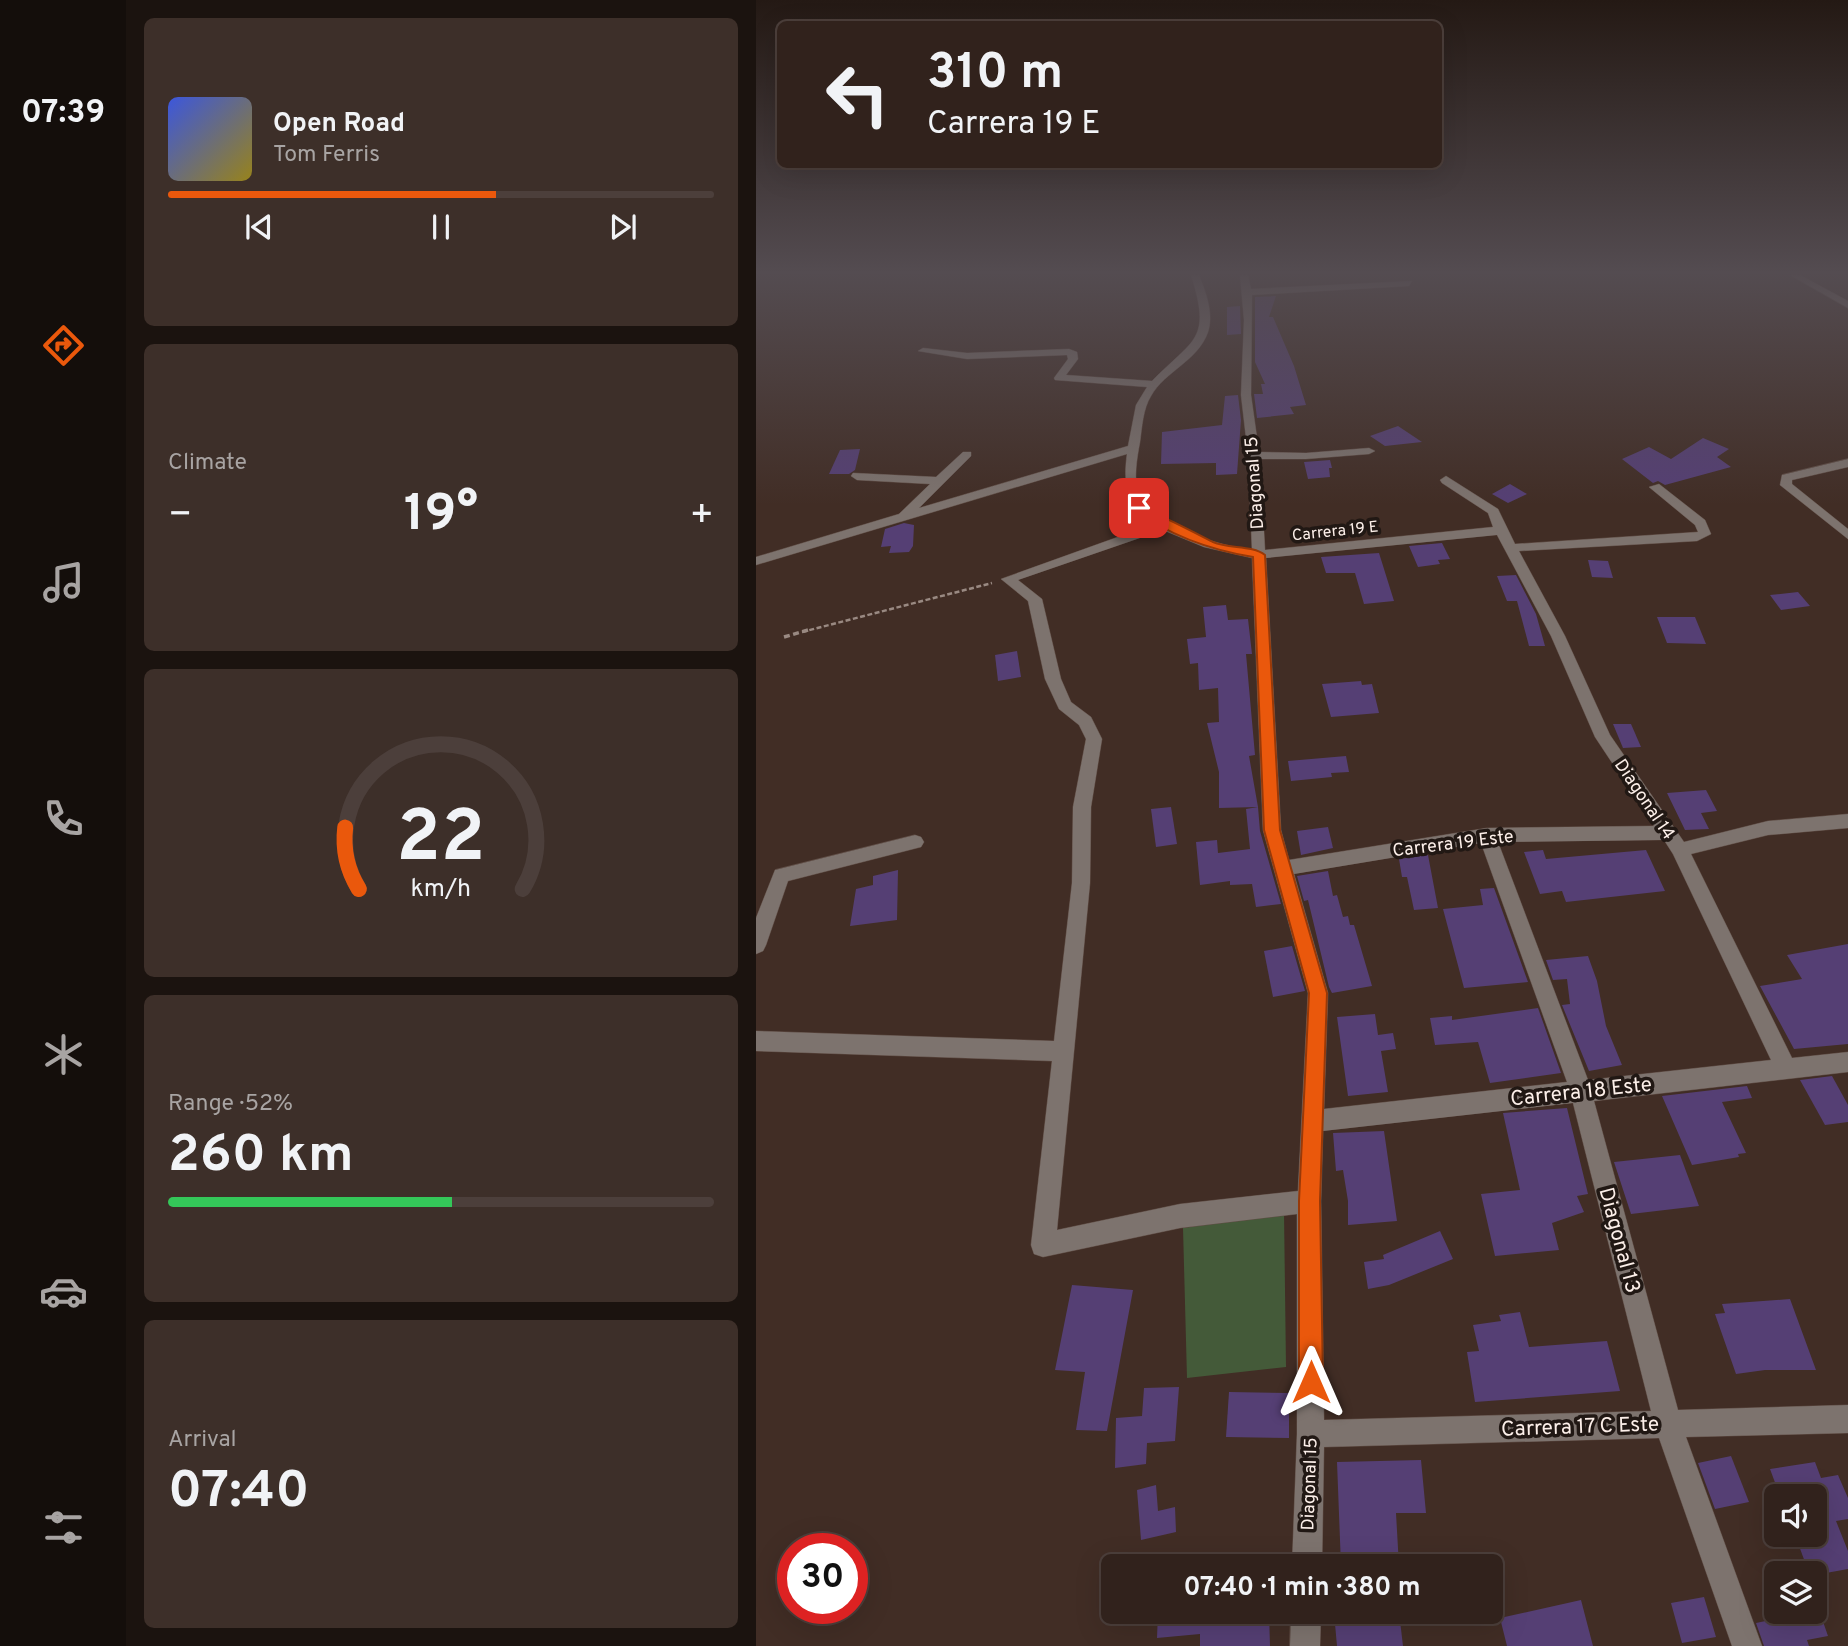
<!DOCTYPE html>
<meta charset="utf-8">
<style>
body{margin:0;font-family:Overpass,sans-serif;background:#3d2f29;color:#f1f3f6;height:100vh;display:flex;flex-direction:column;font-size:26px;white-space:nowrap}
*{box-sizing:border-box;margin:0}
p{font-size:23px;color:#a8a4a3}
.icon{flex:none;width:38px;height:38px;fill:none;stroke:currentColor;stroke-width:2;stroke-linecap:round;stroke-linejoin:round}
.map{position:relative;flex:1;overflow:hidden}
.panel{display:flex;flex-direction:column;gap:18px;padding:18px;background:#1b130f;width:630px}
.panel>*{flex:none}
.banner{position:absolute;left:21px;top:21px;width:665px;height:147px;border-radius:10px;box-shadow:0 7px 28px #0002,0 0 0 2px #4c3f3b;background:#31221c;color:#f1f3f6;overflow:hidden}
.fabs{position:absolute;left:1008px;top:1484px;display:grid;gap:14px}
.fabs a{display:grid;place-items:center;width:63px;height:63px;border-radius:10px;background:#31221c;box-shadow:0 7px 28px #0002,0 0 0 2px #4c3f3b;font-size:35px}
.speed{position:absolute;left:21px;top:1533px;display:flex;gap:14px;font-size:35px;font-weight:700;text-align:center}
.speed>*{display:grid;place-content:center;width:91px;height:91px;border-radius:50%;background:#31221c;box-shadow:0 7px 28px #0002,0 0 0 2px #4c3f3b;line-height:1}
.speed .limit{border:10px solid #d22;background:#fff;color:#111}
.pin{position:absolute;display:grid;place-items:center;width:60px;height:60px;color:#fff;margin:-30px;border-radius:14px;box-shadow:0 4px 10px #0006}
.me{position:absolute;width:77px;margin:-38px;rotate:0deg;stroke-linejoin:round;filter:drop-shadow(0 0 5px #0008)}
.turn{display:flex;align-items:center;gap:24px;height:147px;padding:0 35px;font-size:32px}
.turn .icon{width:91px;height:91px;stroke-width:2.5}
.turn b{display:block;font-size:49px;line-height:60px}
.big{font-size:52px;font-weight:700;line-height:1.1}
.panel .card{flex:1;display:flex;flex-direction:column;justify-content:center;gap:10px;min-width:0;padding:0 24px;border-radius:10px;background:#3d2f29}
.panel .dial{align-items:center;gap:0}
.dial svg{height:182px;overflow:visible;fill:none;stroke:#4c3f3b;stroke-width:7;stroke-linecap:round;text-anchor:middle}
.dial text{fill:#f1f3f6;stroke:none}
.song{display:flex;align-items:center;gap:21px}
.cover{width:84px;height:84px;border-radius:10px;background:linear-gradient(135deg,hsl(230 70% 55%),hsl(50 70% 35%))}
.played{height:7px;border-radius:4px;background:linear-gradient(90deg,#ea580c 60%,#4c3f3b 60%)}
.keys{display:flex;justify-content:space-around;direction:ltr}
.heat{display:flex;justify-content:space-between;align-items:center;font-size:38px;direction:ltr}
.charge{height:10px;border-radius:5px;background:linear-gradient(90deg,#34c759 52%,#4c3f3b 0)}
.trip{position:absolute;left:345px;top:1554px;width:402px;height:70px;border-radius:10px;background:#31221c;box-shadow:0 7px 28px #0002,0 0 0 2px #4c3f3b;font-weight:700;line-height:70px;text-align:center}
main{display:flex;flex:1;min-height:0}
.dock{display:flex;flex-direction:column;width:126px;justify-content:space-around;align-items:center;background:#140e0b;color:#a8a4a3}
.dock .icon{width:49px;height:49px}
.dock .active{color:#ea580c}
.dock b{font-size:32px;color:#f1f3f6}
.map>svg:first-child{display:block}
.green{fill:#445a39}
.building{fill:#553f74}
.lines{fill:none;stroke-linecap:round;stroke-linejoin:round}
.minor-casing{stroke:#5f4c44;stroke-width:1}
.path-far1{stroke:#998982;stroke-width:2.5;stroke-dasharray:5 2.5;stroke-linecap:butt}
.path{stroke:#998982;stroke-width:3.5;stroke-dasharray:6 3.5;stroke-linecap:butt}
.minor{fill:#7d736e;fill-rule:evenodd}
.route{fill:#ea580c;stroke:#983908;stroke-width:2}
.labels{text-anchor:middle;stroke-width:7;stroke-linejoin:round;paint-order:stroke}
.far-street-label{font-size:16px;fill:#fcefe9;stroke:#211814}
.street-label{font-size:18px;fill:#fcefe9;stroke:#211814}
.near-street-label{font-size:21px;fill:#fcefe9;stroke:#211814}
</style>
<main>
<nav class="dock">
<b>07:39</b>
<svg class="icon active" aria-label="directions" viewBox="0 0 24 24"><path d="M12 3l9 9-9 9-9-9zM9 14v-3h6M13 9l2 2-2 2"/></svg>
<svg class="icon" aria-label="music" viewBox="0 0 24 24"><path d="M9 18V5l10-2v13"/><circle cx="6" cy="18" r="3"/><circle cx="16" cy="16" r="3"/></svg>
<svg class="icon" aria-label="phone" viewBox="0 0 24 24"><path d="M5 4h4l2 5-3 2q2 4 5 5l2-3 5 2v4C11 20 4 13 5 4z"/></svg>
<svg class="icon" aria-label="climate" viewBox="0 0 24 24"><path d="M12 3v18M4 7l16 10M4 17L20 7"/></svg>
<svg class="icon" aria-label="car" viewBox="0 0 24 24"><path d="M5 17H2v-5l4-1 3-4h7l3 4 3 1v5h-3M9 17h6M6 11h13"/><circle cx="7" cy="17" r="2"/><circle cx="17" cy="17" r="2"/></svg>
<svg class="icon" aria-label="filters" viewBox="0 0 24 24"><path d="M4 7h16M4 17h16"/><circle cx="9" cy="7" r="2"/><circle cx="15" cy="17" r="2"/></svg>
</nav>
<section class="panel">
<div class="card">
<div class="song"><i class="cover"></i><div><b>Open Road</b><p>Tom Ferris</p></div></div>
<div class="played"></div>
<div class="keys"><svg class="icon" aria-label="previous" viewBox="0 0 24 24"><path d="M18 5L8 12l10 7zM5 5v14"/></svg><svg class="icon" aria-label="pause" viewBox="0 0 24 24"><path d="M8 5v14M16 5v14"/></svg><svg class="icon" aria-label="next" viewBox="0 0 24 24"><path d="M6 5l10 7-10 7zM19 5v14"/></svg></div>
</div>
<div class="card"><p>Climate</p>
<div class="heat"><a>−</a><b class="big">19°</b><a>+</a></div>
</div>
<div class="card dial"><svg viewBox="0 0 100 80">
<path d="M14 69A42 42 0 1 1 86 69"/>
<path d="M14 69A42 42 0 0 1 8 42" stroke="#ea580c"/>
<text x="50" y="56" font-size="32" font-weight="700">22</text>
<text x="50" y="72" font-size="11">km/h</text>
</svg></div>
<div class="card"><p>Range · 52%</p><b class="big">260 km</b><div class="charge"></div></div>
<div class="card"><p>Arrival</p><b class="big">07:40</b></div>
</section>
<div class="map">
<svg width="1092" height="1646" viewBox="0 0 1092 1646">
<rect width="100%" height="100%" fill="#412d25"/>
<path class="green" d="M528,1212l2,155 -99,11 -4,-150z"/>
<g class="building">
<path d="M520,296l-7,21h4l21,49 12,39 -16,2 4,7 -37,4 -3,-24h9l-2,-10h4l-10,-22v-65z"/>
<path d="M484,306l1,28 -14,1v-28z"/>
<path d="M482,395l3,25 -4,54 -21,1v-12l-55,1 1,-32 60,-7 3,-29z"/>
<path d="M642,426l24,16 -37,4 -15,-10z"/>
<path d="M947,438l26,11 -12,8 14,10 -66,18 -7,-4 -5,2 -31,-24 27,-12 22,12z"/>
<path d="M104,449l-5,21 -6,4h-20l11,-24z"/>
<path d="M574,460l2,8h-3l1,9 -22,2 -4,-17z"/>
<path d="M754,484l17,10 -19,9 -16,-9z"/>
<path d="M148,523l10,2 -1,21 -4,6 -20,1 2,-7 -10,1 4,-18z"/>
<path d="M686,543l8,16 -12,1 2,4 -22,3 -9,-21z"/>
<path d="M623,553l15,48 -30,3 -9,-31h-29l-5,-16z"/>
<path d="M832,560l20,1 5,17 -21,-1z"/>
<path d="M760,575l20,39 9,32h-16l-12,-45h-10l-10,-25z"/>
<path d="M1042,592l12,14 -29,4 -11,-15z"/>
<path d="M470,605l2,15 20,-1 4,35h-6l9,101 -6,1 9,51 -39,1v-36l-12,-49 12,-1 -1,-34 -19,2 -1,-27 -8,1 -3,-25 19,-2 -3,-30z"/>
<path d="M901,617h38l11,27 -39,-1z"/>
<path d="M261,651l4,26 -23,4 -3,-26z"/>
<path d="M605,681l1,4 10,-1 7,29 -48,4 -9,-33z"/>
<path d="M857,724h18l10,23 -18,1z"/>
<path d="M590,756l3,16 -18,1 1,4 -41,4 -3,-20z"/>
<path d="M950,790l11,21 -16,2 8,16 -24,1 -18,-37z"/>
<path d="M415,807l6,37 -21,3 -5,-38z"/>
<path d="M502,807l2,24 21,73 -25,3 -4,-23 -22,1v-4l-30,4 -4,-43 21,-2 1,13 32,-4 -4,-40z"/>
<path d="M572,827l5,21 -32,7 -4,-24z"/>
<path d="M787,850l3,9 100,-9 19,41 -99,11 -4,-11 -22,3 -16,-42z"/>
<path d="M672,855l10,53 -24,2 -7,-33h-5l-3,-18z"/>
<path d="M142,870l-1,50 -47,6 6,-37 17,-4v-9z"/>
<path d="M572,871l5,25 4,-1 6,22 5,-1 2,9h4l18,61 -40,7 -3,-6 -21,-87 -4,1 -7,-25z"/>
<path d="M738,888l34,94 -64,6 -21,-79 40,-4 -3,-16z"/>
<path d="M1092,944v100l-54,5 -34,-63 42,-7 -15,-24z"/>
<path d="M536,946l13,45 -32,6 -9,-46z"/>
<path d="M832,956l9,25 9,45 16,39 -33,6 -27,-66 8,-1 -3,-25 -14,1 -7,-20z"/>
<path d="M782,1008l23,65 -71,10 -12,-41 -43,3 -5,-27 22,-2v4z"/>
<path d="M619,1014l3,21 15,-2 3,16 -15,2 7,41 -40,4 -11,-79z"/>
<path d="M1076,1076l16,29v17l-23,3 -25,-45z"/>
<path d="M991,1086l5,12 -30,4 24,51 -8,1 1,3 -47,8 -30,-69z"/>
<path d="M811,1108l21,86 -11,2 7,16 -32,11 7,27 -64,6 -14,-62 39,-4 -17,-77z"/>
<path d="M628,1131l13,90 -49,4v-24l-5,-31 -7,1 -3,-38z"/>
<path d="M924,1155l19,51 -68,8 -17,-52z"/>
<path d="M684,1231l13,28 -64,26 -21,4 -4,-27 20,-3 -1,-4z"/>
<path d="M316,1285l61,5 -26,141 -31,-1 9,-58 -30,-2z"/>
<path d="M1034,1299l26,71h-51l-29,4 -21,-60 10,-1 -3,-9z"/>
<path d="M764,1312l9,35 78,-6 13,50 -145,11 -8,-50 12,-1 -6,-26 28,-4 -2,-6z"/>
<path d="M423,1387l-4,54 -28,2 -1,21 -31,4 1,-50 26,-2 2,-28z"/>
<path d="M473,1392l60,1v45l-63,-1z"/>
<path d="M975,1456l18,46 -34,7 -17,-46z"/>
<path d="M665,1460l5,53h-30l3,53h-58l-4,-104z"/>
<path d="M1059,1462l6,16 17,-3 10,23v21l-12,2 12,30v18l-33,6 -6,-2 -14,-38h20v-39h-35l-10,-27z"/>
<path d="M400,1485l2,26 17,-4 1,25 -35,8 -4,-50z"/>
<path d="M948,1597l12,40 -34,6 -11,-40z"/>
<path d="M825,1600l12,46h-86l-7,-28z"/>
<path d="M1063,1610l9,26 -21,4 2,6h-45l-8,-23z"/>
<path d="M402,1612h111l1,34h-70v-12l-43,4z"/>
<path d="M643,1612l4,34h-66l-3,-33z"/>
</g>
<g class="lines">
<g class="minor-casing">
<g id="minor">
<path d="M435,275h8c7,18 15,38 9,57 -10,29 -43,39 -57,64 -8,13 -9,31 -11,46 -3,16 -7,38 -1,54 14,31 82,50 113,54l-4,-95 -7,-60 3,-75 -4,-45h8l3,14 161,-8 -3,5 -157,9 -1,100 8,57 47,1 63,-5 6,3 -6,3 -63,5h-46l5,91 228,-23 -5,-14 -46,-30 -2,-3 6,-4 52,33 17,35 183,-12 -3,-7 -46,-38 10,-3 46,36 6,14 -14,7 -178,10 46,85 45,99 74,107 84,-21 80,-7v14l-80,7 -77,19 101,204 56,-6v20l-254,29 84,309 170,-5v28l-162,4 76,209h-30l-73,-208 -335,9 -2,119h-30l5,-132v-220l-117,14 -137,29 -9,-3 -3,-9 21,-184 -296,-10v-20l298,10 18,-158 1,-76 13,-68 -7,-14 -20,-16 -14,-30 -17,-78 -27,-22 153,-55c-28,-17 -31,-40 -27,-70l-371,111v-8l143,-43 31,-30 -73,-4 -6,-4 2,-3 83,4 27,-25h8v4l-52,52 209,-62 8,-41 11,-18 -92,-7 -1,-2 14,-19 -1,-4 -100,4 -49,-8 5,-3 44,5 102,-4 8,3 1,7 -12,16 86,6c42,-43 60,-40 39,-106zM407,530l41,17 48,11 11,272 45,163 -10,198 -118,13 -123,26 33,-347 1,-76 11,-68 -11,-22 -20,-15 -10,-23 -19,-80 -24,-19zM741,535l54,101 44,101 59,89 -167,2 -198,32 -8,-30 -15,-272zM908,840l9,14 98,206 -183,20 -90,-238zM725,843l86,239 -243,27 4,-116 -34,-119zM817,1103l78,308 -327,9 -3,-219 2,-70z"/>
<path d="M1034,275h10l48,26v7z"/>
<path d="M1092,459v8l-56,13v4l56,45v10l-68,-54 2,-10z"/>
<path d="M159,835l6,2 3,5 -3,5 -133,34 -22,64 -3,6 -7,3v-36l19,-48z"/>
<path d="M535,1612h30l-1,34h-30z"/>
</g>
</g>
<path class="path-far1" d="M46,632l190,-49"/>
<path class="path" d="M28,637l24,-7"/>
<use href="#minor" class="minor"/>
</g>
<linearGradient id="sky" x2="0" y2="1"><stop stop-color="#241914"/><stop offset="0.54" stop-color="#544c51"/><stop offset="1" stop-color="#544c51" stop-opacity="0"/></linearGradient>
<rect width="1092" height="505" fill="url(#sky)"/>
<path class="route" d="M379,506c7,-1 66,30 78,36 16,7 39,3 52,13l15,275 47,163 -7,208 3,181 -4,9 -8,3 -9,-3 -3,-9v-181l10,-208 -45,-163 -11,-273c-42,-7 -83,-21 -118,-47z"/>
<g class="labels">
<g class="far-street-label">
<text transform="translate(579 530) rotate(-6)" y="6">Carrera 19 E</text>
</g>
<g class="street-label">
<text transform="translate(498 483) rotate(-94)" y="6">Diagonal 15</text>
<text transform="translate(889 799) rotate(56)" y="6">Diagonal 14</text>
<text transform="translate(697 843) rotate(-7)" y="6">Carrera 19 Este</text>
<text transform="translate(553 1484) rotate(-88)" y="6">Diagonal 15</text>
</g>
<g class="near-street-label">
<text transform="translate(825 1091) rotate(-6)" y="7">Carrera 18 Este</text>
<text transform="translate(864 1240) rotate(75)" y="7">Diagonal 13</text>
<text transform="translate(824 1426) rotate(-2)" y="7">Carrera 17 C Este</text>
</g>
</g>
</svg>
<div class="fabs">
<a><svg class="icon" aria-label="sound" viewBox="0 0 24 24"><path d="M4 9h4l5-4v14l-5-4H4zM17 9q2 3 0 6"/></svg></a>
<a><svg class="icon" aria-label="layers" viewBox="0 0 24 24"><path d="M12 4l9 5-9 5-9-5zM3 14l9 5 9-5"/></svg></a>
</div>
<div class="speed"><div class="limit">30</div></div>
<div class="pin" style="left:383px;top:508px;background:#d93025"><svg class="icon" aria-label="arrive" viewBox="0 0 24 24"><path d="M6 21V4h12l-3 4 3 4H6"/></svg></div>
<svg class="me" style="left:555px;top:1382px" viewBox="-20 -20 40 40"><path d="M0-17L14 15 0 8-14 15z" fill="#ea580c" stroke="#fff" stroke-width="4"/></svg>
<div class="trip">07:40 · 1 min · 380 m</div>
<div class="banner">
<div class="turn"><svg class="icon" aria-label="left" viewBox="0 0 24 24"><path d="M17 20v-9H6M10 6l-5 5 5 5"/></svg><div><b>310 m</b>Carrera 19 E</div></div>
</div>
</div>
</main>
